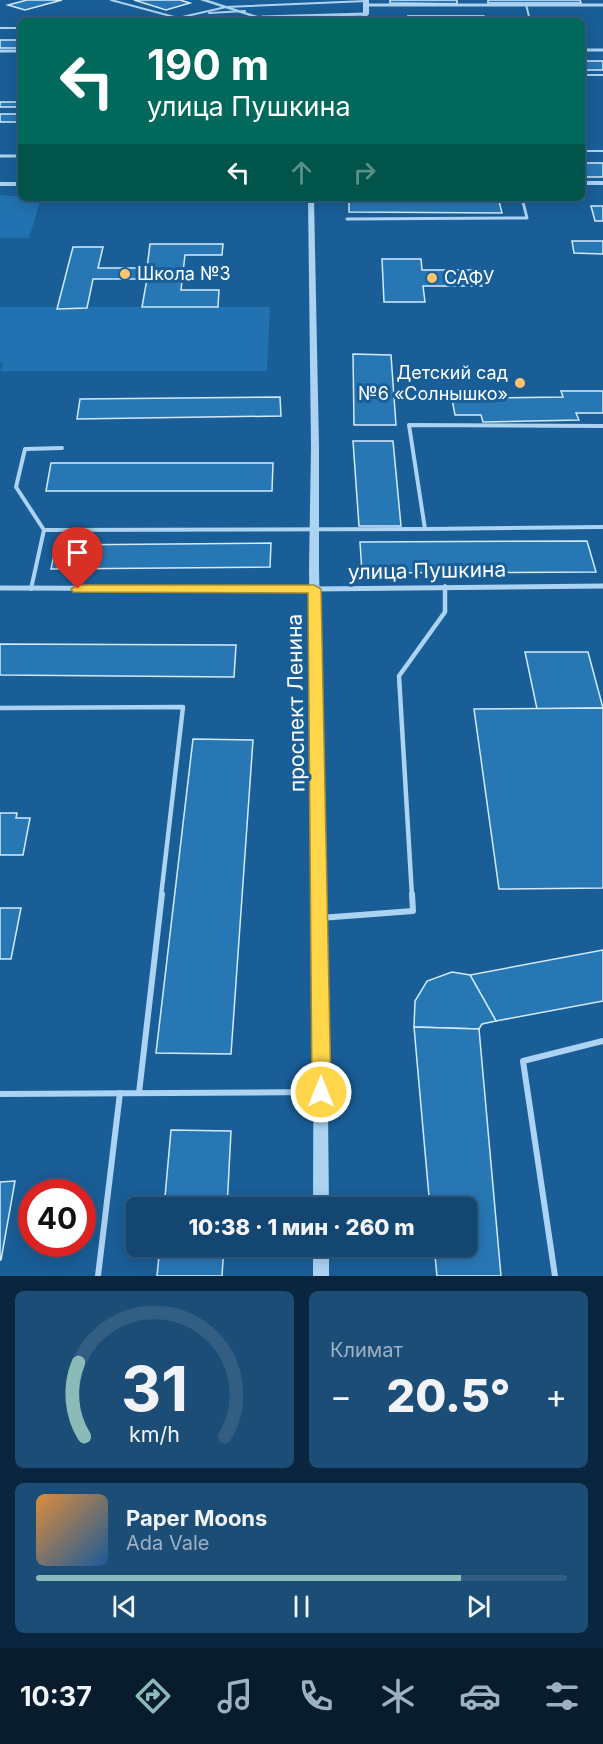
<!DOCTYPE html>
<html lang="ru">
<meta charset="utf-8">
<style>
body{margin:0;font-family:Inter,sans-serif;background:#1c4d76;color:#f1f3f6;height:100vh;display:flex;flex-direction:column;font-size:22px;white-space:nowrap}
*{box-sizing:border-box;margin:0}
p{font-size:20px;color:#9db1c3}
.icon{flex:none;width:33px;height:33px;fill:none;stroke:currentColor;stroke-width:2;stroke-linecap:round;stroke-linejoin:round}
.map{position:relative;height:1276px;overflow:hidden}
.panel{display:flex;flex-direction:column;gap:15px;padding:15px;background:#0a263e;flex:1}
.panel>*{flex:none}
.banner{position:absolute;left:18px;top:18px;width:567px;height:183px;border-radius:9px;box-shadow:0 3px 15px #0003,0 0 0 2px #325e84;background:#00695c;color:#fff;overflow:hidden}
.speed{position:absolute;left:18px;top:1179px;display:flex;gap:12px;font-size:30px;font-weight:700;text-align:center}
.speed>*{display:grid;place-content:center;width:78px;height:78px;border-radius:50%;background:#134671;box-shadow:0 3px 15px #0003,0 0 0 2px #325e84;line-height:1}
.speed .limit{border:9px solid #d22;background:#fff;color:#111}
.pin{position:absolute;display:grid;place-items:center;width:51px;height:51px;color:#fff;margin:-62px -26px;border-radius:50% 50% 50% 0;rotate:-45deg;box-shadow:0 0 6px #0007}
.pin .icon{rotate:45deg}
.me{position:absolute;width:66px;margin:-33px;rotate:0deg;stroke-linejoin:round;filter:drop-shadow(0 0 4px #0008)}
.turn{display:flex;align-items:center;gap:21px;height:126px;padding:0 30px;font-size:27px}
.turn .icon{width:78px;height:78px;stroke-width:2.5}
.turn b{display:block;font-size:42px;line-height:51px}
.lanes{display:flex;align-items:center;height:57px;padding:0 30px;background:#0003;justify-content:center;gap:30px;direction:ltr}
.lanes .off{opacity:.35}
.big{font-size:45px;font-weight:800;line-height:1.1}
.panel .widget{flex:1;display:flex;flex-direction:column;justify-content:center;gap:9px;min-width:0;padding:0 21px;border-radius:9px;background:#1c4d76}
.panel .dial{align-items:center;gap:0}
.dial svg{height:156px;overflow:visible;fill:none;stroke:#325e84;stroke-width:7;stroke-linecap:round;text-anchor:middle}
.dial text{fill:#f1f3f6;stroke:none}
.song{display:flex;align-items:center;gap:18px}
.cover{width:72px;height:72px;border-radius:9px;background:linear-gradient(135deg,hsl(30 70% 55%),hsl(210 70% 35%))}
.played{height:6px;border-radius:3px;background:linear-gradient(90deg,#8bbbb9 80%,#325e84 80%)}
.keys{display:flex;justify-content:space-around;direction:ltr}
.heat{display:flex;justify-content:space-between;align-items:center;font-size:33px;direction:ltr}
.panel .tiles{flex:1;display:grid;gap:15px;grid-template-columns:1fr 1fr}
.widget:last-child{grid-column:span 2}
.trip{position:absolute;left:126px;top:1197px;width:351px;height:60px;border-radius:9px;background:#134671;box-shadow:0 3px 15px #0003,0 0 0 2px #325e84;font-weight:800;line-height:60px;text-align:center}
.menu{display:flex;height:96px;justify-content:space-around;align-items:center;background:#081c2d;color:#9db1c3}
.menu .icon{width:42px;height:42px}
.menu .selected{color:#8bbbb9}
.menu b{font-size:27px;color:#f1f3f6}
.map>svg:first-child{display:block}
.green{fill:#2172b0}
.building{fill:#2877b5;stroke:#d3eafc;stroke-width:1.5}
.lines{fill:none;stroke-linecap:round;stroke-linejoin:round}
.service-far4{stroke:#acd3f1;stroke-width:2}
.service-far3{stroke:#acd3f1;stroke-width:3}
.service-far2{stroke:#acd3f1;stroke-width:4}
.service-far1{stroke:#acd3f1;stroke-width:4.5}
.service{stroke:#acd3f1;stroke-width:6}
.minor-far2{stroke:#acd3f1;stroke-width:3}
.minor-far1{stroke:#acd3f1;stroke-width:4}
.minor{stroke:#acd3f1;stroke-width:5}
.tertiary{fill:#acd3f1;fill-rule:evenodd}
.route{fill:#ffd54a;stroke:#a68a30;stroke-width:1.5}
.poi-dot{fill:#ffc46c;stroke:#195e97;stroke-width:2}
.labels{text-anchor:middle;stroke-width:6;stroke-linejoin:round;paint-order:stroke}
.far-poi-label{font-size:18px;fill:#fff;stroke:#195e97;text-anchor:start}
.street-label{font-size:21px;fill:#fff;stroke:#195e97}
</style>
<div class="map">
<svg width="603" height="1276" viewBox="0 0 603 1276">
<rect width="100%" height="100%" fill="#195e97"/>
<g class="green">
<path d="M0,195l41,3 -12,40h-29z"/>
<path d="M0,307h270l-3,64h-267l3,-9h-3z"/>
</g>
<g class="building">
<path d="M27,0h35l-37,10 -17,-5z"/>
<path d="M134,0h46l10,3 -24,7z"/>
<path d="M390,0h67v4l-67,-1z"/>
<path d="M488,0h92l1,3h-93z"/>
<path d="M408,16h76l1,5h-76z"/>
<rect x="0" y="40" width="21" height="8"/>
<rect x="582" y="61" width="21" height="9"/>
<rect x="0" y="102" width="21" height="5"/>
<rect x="0" y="114" width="21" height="8"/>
<rect x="582" y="163" width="21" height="14"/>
<path d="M349,200l150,1 3,12 -153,-1z"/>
<path d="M591,206h12v15h-8z"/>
<path d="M572,241h31v13l-29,-1z"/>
<path d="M150,244h73l-1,11h-37l-4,35h38l-1,17h-76l5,-28h-54l-6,29 -30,1 16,-62h30l-5,21h49z"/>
<path d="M382,259h39l1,11h57l3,16h-59l2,16h-41z"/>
<path d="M353,354l38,1 5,70h-42z"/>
<path d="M561,391h42v22h-27l3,7 -96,2 -2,-7h-26l-4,-21 48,-1 1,5 63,-1z"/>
<path d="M280,397l1,19 -204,3 3,-20z"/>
<path d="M353,441h40l8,85h-42z"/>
<path d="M51,463h222l-1,28h-226z"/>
<path d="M587,541l9,31 -234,1 -2,-31z"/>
<path d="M271,543l-1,24 -219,2 5,-24z"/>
<path d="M0,644l236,1 -2,32 -234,-2z"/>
<path d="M525,652h63l15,56 -66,1z"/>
<path d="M603,708v180l-104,1 -25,-180z"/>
<path d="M193,739l60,1 -22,314 -75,-1z"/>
<path d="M0,813h17l-1,5h14l-7,37h-23z"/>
<path d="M0,908h21l-10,51h-11z"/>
<path d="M603,950v51l-107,20 -26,-46z"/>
<path d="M452,972l18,3 26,46 -14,3 -3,5 -65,-2 1,-26 12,-20z"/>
<path d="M414,1027l65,2 22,247h-64l-3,-30h32v-38h-36z"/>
<path d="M171,1130l60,1 -4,77h-63z"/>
<path d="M15,1181l-14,79h-1v-78z"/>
<path d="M160,1246h64l-2,30h-65z"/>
</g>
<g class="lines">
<g class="service-far4">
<path d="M111,0l67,18v3"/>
<path d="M526,4l4,17"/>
<path d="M209,13l36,-2"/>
<path d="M178,18l48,-11 140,-6"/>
<path d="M0,28h21"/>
<path d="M582,75h21"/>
<path d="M582,151h21"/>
</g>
<g class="service-far3">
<path d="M0,156h21"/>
<path d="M347,219l180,-1 -5,-20"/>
</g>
<g class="service-far2">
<path d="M603,426l-194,-1 16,104 178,-2"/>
<path d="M62,448l-37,1 -9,38 28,43 381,-1"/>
<path d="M445,586v6"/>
<path d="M31,589l13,-59"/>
</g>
<g class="service-far1">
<path d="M0,708l183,-1 -22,189"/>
<path d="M412,896l-13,-220 46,-64v-22"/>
</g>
<g class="service">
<path d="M320,918l93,-7 -1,-17"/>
<path d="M139,1093l23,-199"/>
<path d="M0,1094l319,-2"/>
<path d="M98,1276l22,-183"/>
<path d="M555,1276l-32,-215 80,-20"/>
</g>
<g class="minor-far2">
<path d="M367,5h236"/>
<path d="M262,17l104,-3"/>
<path d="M582,50h21"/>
<path d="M0,51h21"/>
</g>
<g class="minor-far1">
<path d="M582,183h21"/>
<path d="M0,184h21"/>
</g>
<path class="minor" d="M0,588l314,1 289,-3"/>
<g class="tertiary">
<path d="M200,0h8l65,21h-8z"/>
<path d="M363,0h6v14l-7,7h-6l7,-7z"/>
<path d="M308,198h6l5,249v122l7,349 3,290h-16l1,-290 -5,-349 2,-122z"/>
<rect x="313" y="1246" width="16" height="30"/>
</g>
</g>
<path class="route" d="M78,585h236l7,4 10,503 -3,5 -7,2 -6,-2 -3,-5 -4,-499 -235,-1 -2,-3z"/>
<g class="poi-dot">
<circle cx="125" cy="274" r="6"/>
<circle cx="432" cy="278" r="6"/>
<circle cx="520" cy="383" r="6"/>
</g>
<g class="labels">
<g class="far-poi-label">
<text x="137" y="280">Школа №3</text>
<text x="444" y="284">САФУ</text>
<text x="508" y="379" text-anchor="end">Детский сад<tspan x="508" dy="21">№6 «Солнышко»</tspan></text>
</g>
<g class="street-label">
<text transform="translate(427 571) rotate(-1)" y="7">улица Пушкина</text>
<text transform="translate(296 703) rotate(-91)" y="7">проспект Ленина</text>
</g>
</g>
</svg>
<div class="speed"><div class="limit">40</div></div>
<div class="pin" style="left:78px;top:589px;background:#d93025"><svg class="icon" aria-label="arrive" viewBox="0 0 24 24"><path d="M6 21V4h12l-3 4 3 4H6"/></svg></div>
<svg class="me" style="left:321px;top:1092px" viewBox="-20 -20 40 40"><circle r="17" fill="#ffd54a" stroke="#fff" stroke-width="3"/><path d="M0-11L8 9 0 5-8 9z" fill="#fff"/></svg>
<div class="trip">10:38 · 1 мин · 260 m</div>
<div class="banner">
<div class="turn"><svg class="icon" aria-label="left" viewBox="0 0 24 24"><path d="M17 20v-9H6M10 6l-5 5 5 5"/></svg><div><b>190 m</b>улица Пушкина</div></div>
<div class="lanes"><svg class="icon" aria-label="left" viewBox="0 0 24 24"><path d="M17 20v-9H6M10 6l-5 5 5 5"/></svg><svg class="icon off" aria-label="ahead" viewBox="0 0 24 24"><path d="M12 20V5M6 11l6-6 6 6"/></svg><svg class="icon off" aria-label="right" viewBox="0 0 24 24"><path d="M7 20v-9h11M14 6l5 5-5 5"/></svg></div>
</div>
</div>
<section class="panel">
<div class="tiles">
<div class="widget dial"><svg viewBox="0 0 100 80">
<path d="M14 69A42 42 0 1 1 86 69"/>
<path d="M14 69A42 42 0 0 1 11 31" stroke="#8bbbb9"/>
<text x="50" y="56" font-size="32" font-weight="700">31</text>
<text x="50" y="72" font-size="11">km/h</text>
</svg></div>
<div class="widget"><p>Климат</p>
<div class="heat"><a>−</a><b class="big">20.5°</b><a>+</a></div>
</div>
<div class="widget">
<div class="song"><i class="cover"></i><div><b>Paper Moons</b><p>Ada Vale</p></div></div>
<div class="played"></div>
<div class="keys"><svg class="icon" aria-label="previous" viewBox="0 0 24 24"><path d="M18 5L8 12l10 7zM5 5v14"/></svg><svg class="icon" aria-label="pause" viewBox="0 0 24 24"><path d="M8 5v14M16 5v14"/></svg><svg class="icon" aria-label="next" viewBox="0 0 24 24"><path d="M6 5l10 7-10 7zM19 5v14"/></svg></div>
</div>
</div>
</section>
<nav class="menu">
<b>10:37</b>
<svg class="icon selected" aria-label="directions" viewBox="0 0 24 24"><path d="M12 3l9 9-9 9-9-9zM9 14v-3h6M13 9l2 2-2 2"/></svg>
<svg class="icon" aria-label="music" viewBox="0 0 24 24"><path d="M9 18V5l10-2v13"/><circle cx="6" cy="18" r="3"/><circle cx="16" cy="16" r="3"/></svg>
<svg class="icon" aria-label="phone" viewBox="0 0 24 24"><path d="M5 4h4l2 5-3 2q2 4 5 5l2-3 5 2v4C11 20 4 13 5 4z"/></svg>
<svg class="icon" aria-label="climate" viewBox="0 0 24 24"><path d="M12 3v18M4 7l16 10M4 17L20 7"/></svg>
<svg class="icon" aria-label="car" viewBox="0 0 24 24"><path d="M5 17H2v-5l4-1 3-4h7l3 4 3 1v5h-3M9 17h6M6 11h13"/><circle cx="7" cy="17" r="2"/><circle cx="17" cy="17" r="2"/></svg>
<svg class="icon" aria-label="filters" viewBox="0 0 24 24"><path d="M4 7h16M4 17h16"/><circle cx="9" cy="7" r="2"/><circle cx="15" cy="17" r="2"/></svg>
</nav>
